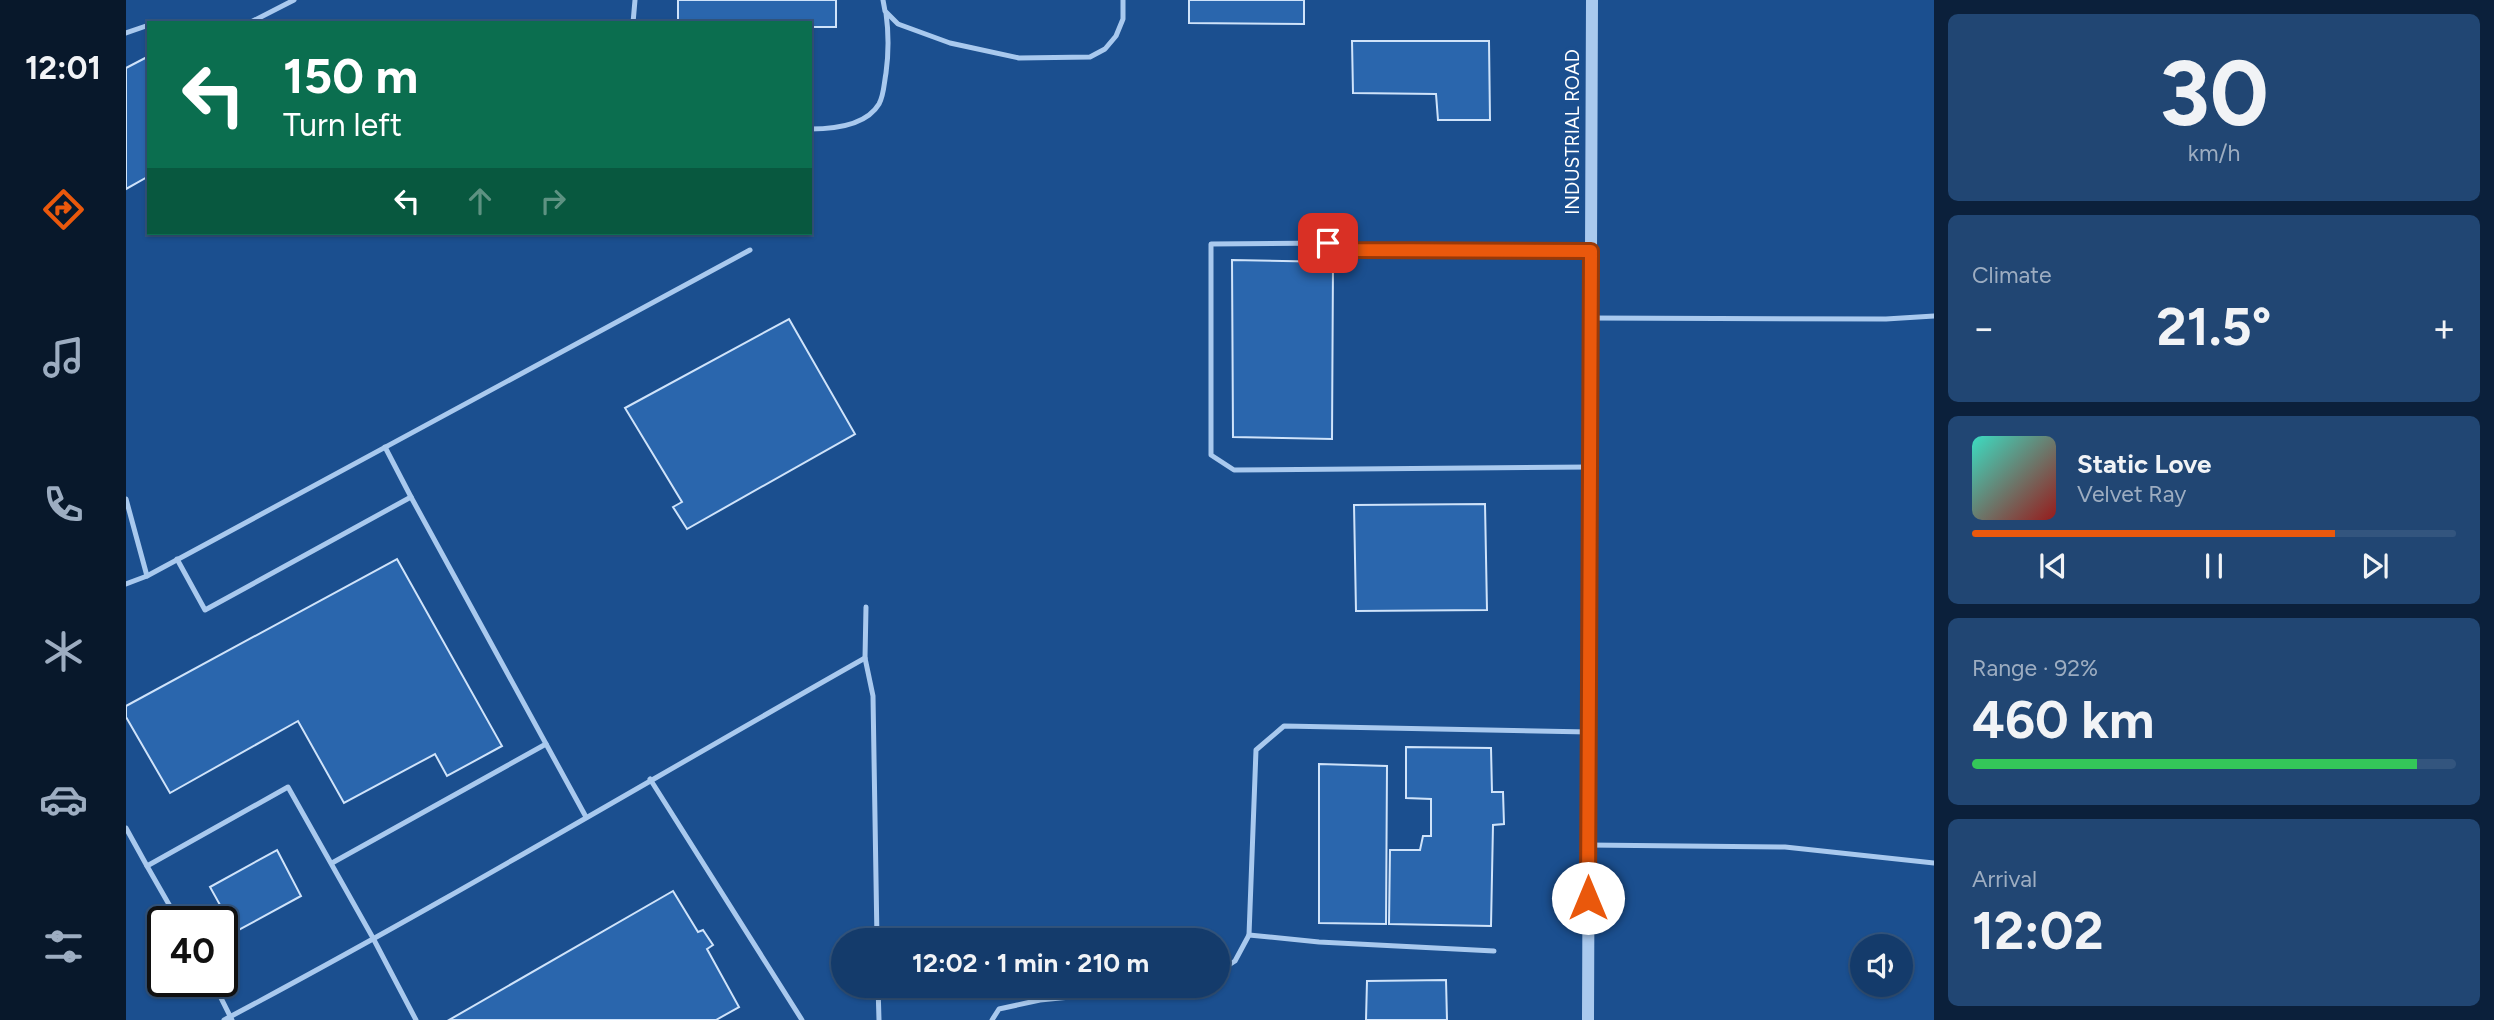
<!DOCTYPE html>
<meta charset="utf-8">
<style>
body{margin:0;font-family:Figtree,sans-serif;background:#214673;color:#f1f3f6;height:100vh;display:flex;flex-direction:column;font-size:26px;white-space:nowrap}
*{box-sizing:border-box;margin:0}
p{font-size:23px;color:#9dadc1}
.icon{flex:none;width:38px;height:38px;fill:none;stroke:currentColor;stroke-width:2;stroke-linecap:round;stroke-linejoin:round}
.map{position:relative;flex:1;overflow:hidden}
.sheet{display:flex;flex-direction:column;gap:14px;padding:14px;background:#0b203b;width:560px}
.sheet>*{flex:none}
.top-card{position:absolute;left:21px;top:21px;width:665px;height:214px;border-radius:0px;box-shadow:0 2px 5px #0004,0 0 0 2px #33557e;background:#0b6e4f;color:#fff;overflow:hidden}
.fabs{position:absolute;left:1724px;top:934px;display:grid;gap:14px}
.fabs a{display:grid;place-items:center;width:63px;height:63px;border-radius:50%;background:#143b6b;box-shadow:0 2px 5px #0004,0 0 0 2px #33557e;font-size:35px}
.speed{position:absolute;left:21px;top:906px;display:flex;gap:14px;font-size:35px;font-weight:700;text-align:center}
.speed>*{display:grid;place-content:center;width:91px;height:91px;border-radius:50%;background:#143b6b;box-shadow:0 2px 5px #0004,0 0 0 2px #33557e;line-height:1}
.speed .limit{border:4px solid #111;border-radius:10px;background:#fff;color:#111}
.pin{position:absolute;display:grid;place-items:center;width:60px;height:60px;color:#fff;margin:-30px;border-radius:14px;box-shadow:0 4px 10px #0006}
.me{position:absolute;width:77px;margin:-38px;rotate:0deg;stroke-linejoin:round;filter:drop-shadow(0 0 5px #0008)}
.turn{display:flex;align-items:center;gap:24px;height:147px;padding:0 21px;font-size:32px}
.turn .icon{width:91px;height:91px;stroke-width:2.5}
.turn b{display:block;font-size:49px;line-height:60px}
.lanes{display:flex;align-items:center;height:66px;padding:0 21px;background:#0003;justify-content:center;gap:35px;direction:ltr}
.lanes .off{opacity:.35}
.big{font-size:52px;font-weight:700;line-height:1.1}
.sheet .tile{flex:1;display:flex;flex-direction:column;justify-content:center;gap:10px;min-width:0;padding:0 24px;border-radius:10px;background:#214673}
.sheet .dial{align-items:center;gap:0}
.dial b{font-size:91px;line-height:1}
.song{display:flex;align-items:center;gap:21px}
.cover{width:84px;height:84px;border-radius:10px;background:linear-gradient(135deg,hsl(170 70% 55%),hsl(0 70% 35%))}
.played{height:7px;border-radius:4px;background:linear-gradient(90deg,#ea580c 75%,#33557e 75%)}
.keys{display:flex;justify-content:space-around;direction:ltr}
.heat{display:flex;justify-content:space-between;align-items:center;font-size:38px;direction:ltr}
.charge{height:10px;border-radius:5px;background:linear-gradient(90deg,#34c759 92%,#33557e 0)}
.trip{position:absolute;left:705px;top:928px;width:399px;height:70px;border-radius:35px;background:#143b6b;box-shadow:0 2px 5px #0004,0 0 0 2px #33557e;font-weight:700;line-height:70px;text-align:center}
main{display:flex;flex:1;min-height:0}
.tabs{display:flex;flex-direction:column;width:126px;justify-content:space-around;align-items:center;background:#08182b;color:#9dadc1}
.tabs .icon{width:49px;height:49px}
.tabs .selected{color:#ea580c}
.tabs b{font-size:32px;color:#f1f3f6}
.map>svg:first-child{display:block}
.building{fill:#2a66ad;stroke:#cfe3fa;stroke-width:2}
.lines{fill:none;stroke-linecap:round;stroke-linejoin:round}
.service{stroke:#a9c9ee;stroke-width:5}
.tertiary{stroke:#a9c9ee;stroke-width:12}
.route-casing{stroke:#983908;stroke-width:18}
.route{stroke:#ea580c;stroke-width:12}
.labels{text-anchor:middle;stroke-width:7;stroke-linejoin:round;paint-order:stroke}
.street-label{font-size:19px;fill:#fff;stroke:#1b4f8f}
</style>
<main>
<nav class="tabs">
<b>12:01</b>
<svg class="icon selected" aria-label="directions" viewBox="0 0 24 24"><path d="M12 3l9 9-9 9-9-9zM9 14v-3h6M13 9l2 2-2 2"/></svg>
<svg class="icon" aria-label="music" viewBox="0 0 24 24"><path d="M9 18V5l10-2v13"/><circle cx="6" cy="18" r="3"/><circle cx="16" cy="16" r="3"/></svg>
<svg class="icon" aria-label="phone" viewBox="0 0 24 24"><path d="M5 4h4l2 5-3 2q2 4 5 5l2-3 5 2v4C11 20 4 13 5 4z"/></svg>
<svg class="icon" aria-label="climate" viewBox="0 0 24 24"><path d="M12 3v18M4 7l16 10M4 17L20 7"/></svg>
<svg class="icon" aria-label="car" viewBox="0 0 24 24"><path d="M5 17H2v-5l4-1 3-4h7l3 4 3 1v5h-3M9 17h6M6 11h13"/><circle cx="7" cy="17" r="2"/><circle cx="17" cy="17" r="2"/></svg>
<svg class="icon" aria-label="filters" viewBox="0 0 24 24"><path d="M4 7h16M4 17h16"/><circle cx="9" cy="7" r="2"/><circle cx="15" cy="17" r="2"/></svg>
</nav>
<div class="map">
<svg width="1808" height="1020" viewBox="0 0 1808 1020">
<rect width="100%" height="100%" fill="#1b4f8f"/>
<g class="building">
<path d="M552,0h158v27h-26v-4h-132z"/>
<path d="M1063,0h115v24l-115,-1z"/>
<path d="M1226,41h137l1,79h-52l-2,-26 -83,-1z"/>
<path d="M23,56v120l-23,13v-121z"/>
<path d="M1106,260l101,2 -1,177 -99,-2z"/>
<path d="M663,319l66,115 -168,95 -14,-22 9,-5 -57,-94z"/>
<path d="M1359,504l2,106 -131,1 -2,-106z"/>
<path d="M271,559l105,187 -55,30 -12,-22 -91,49 -46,-82 -128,72 -44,-76v-11z"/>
<path d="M1280,747l85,1 1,44h11l1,32 -11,1 -2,101 -102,-2 1,-74h30l3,-14h8v-37l-25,-1z"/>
<path d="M1193,764l68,2 -1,158 -67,-1z"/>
<path d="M151,850l24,46 -66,36 -25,-45z"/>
<path d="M547,891l25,41 5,-2 10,15 -6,4 32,58 -23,13h-267z"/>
<path d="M1320,980l1,40h-81l1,-39z"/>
</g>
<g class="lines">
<g class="service">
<path d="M757,0l2,11 13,13 52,19 69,15 71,-1 15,-8 11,-13 7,-17v-19"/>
<path d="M31,23h12"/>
<path d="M123,23l45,-23"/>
<path d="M507,23l2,-23"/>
<path d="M0,33l23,-8"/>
<path d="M684,129c23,0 56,-3 69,-25 5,-9 5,-21 7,-31 3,-22 3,-38 0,-60"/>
<path d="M1463,251l-234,-1 -26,-7 -118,1v211l23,15 356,-3"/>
<path d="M1464,318l296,1 48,-3"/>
<path d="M285,497l175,320"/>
<path d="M0,499l21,77"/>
<path d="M51,559l28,51 206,-113 -26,-50"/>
<path d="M0,584l21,-8 603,-326"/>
<path d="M740,607l-1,51 8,38 4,244"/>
<path d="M524,779l152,241"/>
<path d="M0,828l21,38"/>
<path d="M1462,845l197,2 149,16"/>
<path d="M206,863l214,-119"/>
<path d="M53,922l-32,-56 141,-79 85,151 43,82"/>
<path d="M1368,951l-175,-9 -70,-7 7,-185 28,-24 305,6"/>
<path d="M1092,972l17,-11 14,-26"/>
<path d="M87,982l19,38"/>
<path d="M752,985l1,35"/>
<path d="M98,1020c217,-115 427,-241 641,-362"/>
<path d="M866,1020l7,-11 41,-9 152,-15"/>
</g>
<path class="tertiary" d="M1462,1020l4,-1020"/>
</g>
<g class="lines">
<g class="route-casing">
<path id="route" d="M1202,243l27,7 236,1 -3,647"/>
</g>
<use href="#route" class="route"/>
</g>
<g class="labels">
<g class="street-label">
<text transform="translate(1446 132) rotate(-90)" y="7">INDUSTRIAL ROAD</text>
</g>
</g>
</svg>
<div class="fabs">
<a><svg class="icon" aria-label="sound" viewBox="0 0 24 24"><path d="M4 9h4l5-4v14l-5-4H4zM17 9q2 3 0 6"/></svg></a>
</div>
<div class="speed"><div class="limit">40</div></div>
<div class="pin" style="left:1202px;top:243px;background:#d93025"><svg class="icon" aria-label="arrive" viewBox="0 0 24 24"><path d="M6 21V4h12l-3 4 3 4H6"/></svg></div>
<svg class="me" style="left:1462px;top:898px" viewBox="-20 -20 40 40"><circle r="19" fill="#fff"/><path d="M0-13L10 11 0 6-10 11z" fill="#ea580c"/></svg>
<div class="trip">12:02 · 1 min · 210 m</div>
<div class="top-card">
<div class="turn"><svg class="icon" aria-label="left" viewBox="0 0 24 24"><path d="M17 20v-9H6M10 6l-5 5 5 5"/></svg><div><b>150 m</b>Turn left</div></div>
<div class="lanes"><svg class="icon" aria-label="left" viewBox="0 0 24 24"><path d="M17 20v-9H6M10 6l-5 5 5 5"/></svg><svg class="icon off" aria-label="ahead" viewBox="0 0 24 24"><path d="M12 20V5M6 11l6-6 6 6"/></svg><svg class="icon off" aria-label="right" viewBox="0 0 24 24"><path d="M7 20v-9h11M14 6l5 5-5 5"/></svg></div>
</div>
</div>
<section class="sheet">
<div class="tile dial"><b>30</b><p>km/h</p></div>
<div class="tile"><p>Climate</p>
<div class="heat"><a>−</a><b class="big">21.5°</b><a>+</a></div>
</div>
<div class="tile">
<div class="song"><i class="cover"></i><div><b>Static Love</b><p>Velvet Ray</p></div></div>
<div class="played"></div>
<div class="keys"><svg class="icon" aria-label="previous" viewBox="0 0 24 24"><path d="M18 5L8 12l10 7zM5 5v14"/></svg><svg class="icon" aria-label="pause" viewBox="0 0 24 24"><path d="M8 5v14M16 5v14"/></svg><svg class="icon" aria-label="next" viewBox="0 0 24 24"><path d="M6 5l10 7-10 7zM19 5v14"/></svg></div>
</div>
<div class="tile"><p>Range · 92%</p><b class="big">460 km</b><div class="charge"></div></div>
<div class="tile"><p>Arrival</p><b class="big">12:02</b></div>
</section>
</main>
